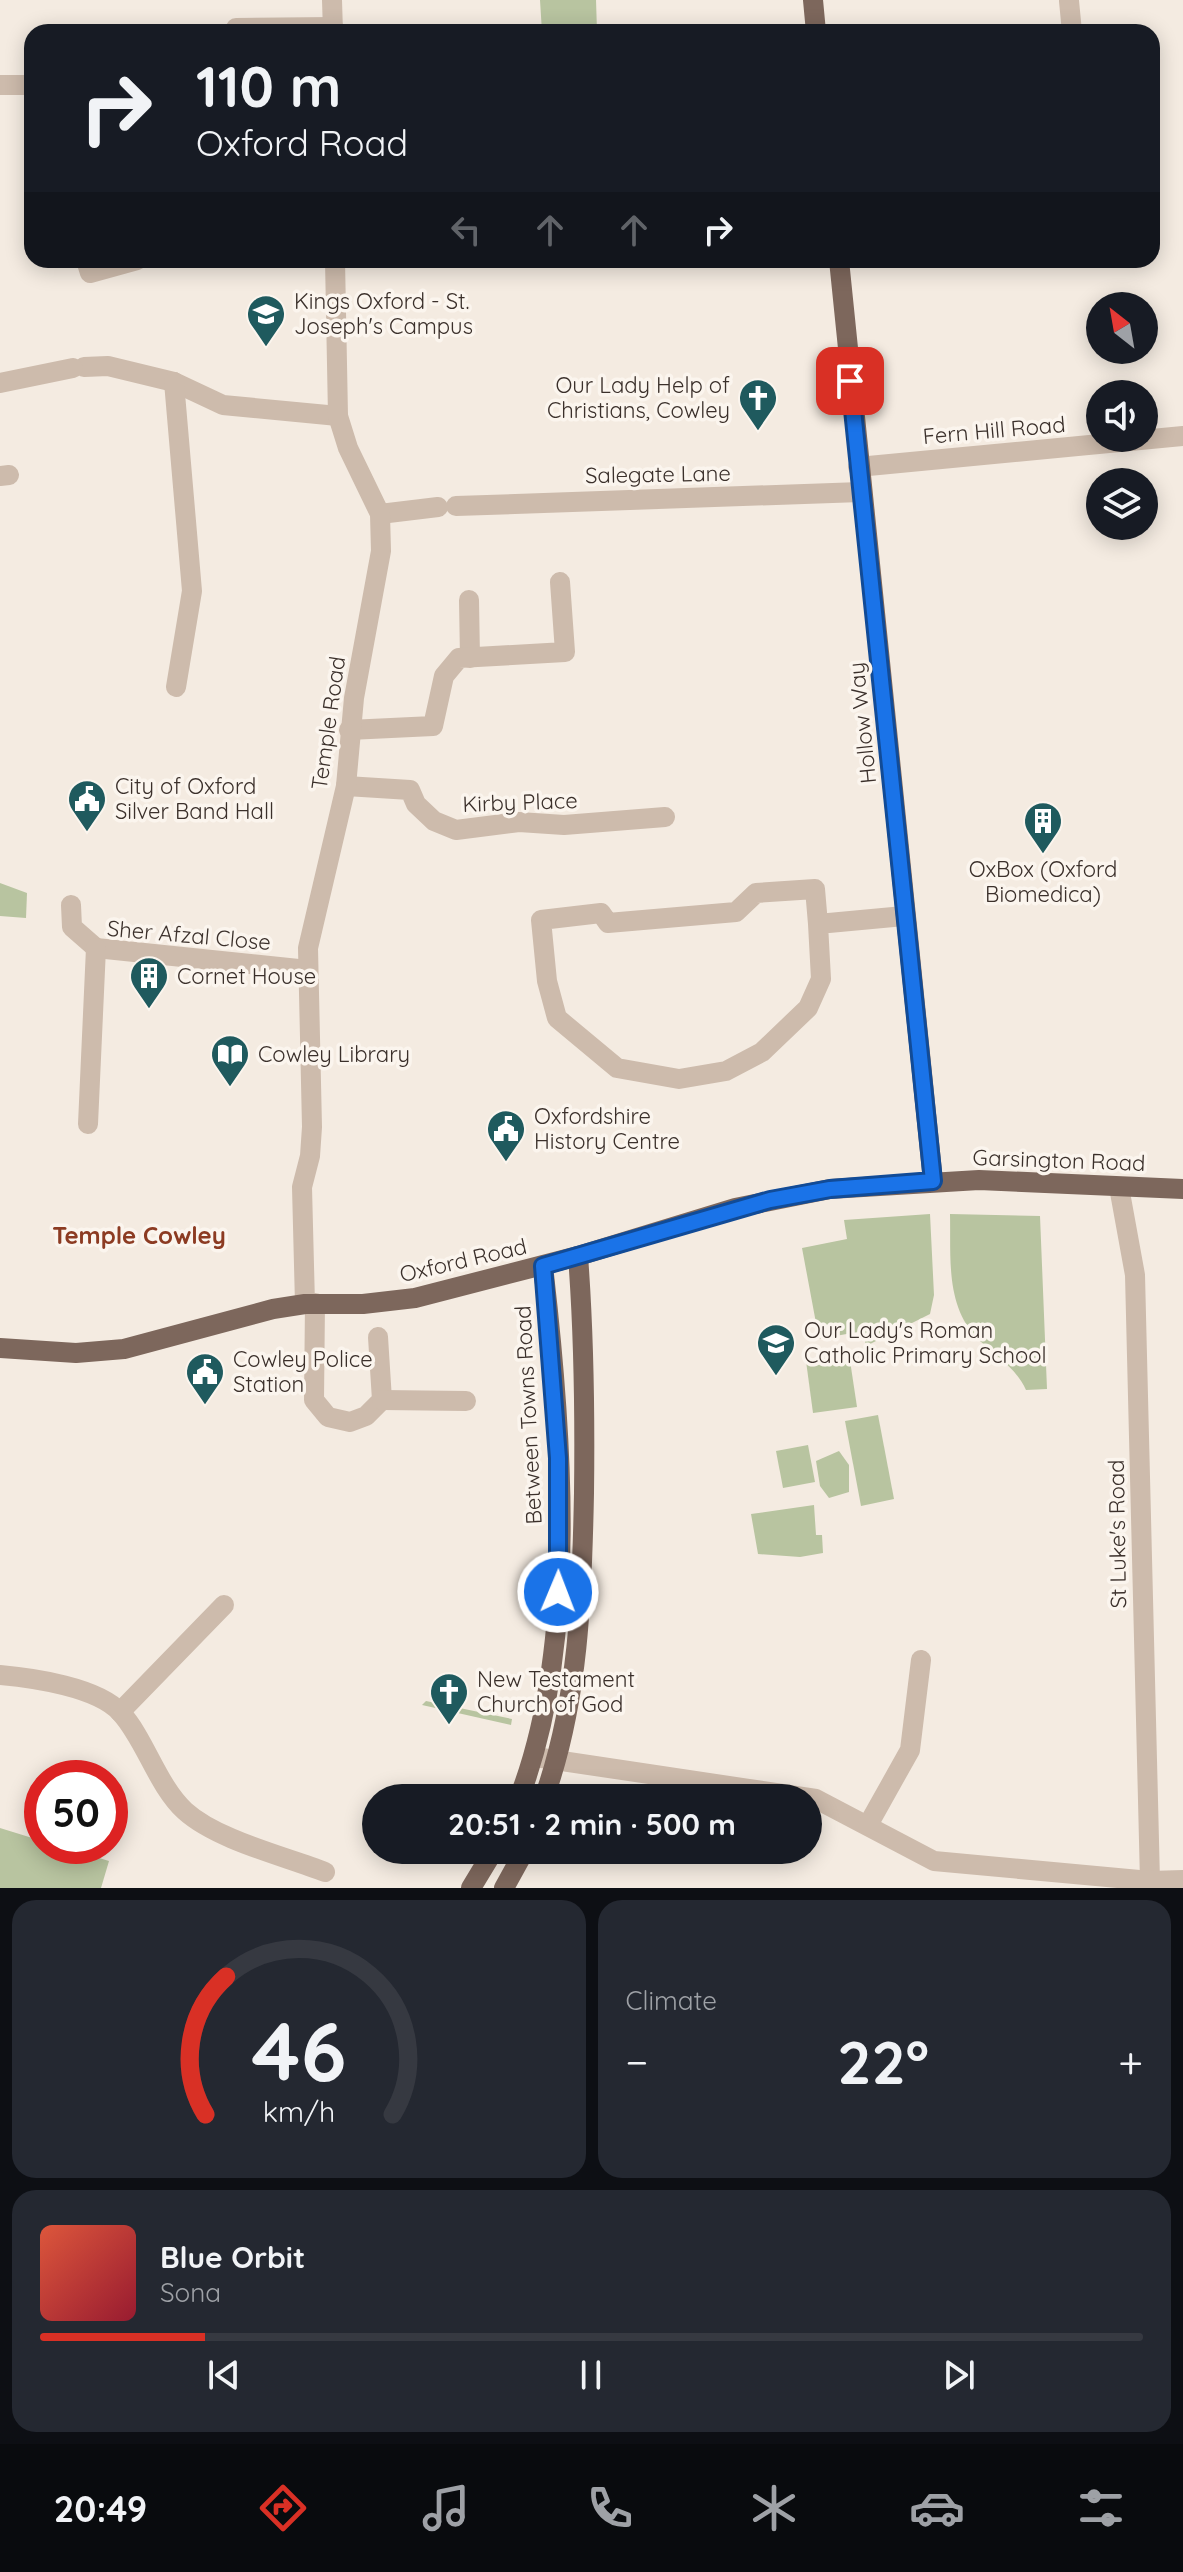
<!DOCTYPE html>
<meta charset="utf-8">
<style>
body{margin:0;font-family:Quicksand,sans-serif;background:#242831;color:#f1f3f6;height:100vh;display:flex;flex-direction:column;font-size:30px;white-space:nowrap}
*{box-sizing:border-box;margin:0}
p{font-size:26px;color:#9ea1a6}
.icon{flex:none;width:44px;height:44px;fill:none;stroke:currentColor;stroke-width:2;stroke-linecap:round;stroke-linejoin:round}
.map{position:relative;height:1888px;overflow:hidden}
.sheet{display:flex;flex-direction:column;gap:12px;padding:12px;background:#0d0f14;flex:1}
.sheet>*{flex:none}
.hud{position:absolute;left:24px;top:24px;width:1136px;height:244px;border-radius:24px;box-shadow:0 4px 20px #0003;background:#171b24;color:#f1f3f6;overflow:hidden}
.needle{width:52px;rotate:329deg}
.fabs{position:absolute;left:1086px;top:292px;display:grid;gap:16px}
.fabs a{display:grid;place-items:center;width:72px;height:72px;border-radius:50%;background:#171b24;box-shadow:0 4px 20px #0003;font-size:40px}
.speed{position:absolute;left:24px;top:1760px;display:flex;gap:16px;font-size:40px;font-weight:700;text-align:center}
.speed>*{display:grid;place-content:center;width:104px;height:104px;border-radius:50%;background:#171b24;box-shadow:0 4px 20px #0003;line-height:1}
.speed .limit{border:12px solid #d22;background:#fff;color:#111}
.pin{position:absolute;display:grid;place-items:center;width:68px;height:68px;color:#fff;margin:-34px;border-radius:16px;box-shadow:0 4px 12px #0006}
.me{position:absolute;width:88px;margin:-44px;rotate:1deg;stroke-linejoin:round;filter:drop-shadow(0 0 6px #0008)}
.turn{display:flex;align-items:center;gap:28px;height:168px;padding:0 40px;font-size:36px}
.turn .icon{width:104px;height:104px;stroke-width:2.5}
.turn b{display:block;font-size:56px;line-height:68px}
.lanes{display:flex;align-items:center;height:76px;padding:0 40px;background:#0003;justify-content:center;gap:40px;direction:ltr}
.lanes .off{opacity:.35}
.big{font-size:60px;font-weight:700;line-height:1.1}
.sheet .card{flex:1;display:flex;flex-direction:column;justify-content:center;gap:12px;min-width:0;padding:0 28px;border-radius:24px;background:#242831}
.sheet .dial{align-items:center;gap:0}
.dial svg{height:208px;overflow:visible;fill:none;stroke:#363941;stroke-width:7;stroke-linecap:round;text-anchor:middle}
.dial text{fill:#f1f3f6;stroke:none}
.song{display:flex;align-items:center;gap:24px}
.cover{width:96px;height:96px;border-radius:12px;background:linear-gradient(135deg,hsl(10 70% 55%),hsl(350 70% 35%))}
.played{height:8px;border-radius:4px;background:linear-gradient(90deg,#d93025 15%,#363941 15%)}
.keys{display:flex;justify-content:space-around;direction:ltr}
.heat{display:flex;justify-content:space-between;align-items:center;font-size:44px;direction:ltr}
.sheet .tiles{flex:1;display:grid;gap:12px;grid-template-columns:1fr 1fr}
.card:last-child{grid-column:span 2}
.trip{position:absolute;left:362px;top:1784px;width:460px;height:80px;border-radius:40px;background:#171b24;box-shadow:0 4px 20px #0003;font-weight:700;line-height:80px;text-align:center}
.tab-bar{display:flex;height:128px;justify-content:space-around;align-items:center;background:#090b0e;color:#9ea1a6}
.tab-bar .icon{width:56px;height:56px}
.tab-bar .on{color:#d93025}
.tab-bar b{font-size:36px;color:#f1f3f6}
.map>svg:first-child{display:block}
.green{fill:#b8c4a0}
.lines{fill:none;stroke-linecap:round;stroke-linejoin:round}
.minor{stroke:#cdbbac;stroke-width:20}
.major{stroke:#7d675c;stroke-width:20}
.route-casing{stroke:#114b97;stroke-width:20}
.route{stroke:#1a73e8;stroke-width:14}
.labels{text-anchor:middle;stroke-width:7;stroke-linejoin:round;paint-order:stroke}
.poi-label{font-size:22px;fill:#3b302b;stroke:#fbf5ee;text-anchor:start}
.street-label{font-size:22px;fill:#3b302b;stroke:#fbf5ee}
.neighbourhood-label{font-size:24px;font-weight:bold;fill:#8c3b22;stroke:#fbf5ee}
</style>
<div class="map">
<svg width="1183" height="1888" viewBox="0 0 1183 1888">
<rect width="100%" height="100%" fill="#f4ebe1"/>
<g class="green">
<path d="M540,0h56l1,32h-55z"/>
<path d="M0,883l27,10 -1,25 -26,-2z"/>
<path d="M930,1214l4,81 -4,19 -64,32 -3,-15 -44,8 -17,-91 45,-9 -3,-19z"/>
<path d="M950,1214l90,2 7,173 -21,1c-10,-22 -29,-33 -47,-50 -34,-33 -28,-82 -29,-126z"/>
<path d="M849,1354l8,53 -44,6 -7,-52z"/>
<path d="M878,1415l16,84 -33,7 -16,-85z"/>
<path d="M808,1445l7,37 -32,6 -7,-37z"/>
<path d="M839,1451l10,14v27l-20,6 -9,-12 -4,-25z"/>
<path d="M814,1505l2,30h6l1,18 -23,4 -42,-3 -7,-40z"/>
<path d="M426,1701l86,18 -1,6 -89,-20z"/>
<path d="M0,1828l42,13v5h18l49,15 -8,27h-101z"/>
</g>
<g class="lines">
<g class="minor">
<path d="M332,0l1,32"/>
<path d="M1069,1l3,31"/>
<path d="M236,28l97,-1"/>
<path d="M0,85h28"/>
<path d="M86,260l4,13 47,-13"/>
<path d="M84,367l24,-1 66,16 49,23 115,11"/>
<path d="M174,382l18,209 -16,96"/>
<path d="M0,383l73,-15"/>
<path d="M858,467l325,-31"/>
<path d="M0,476l9,-1"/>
<path d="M456,506l405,-14"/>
<path d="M380,514l58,-7"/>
<path d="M469,600l1,58"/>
<path d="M349,730l84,-4 11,-50 15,-18 106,-6 -5,-70"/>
<path d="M346,786l64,4 6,14 18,17 22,9 63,-8 45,3 101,-8"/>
<path d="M71,905l1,22 24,21"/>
<path d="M818,924l3,55 -13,29 -46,44 -36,19 -47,8 -62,-11 -60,-50 -10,-37 -6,-61 60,-7 7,10 128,-11 20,-19 59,-4 3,35 86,-8"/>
<path d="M96,948l212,22"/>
<path d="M88,1124l8,-176"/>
<path d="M1119,1187l16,88 15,606"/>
<path d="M315,1303l-1,97 14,17 22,5 16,-6 16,-16 -4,-63"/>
<path d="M305,1304l-3,-117 8,-31 2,-29 -4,-179 38,-162 8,-88 27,-147 -1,-37 -32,-66 -10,-32 -3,-156"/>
<path d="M382,1400l84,1"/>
<path d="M0,1675c33,3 98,12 121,38 24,26 36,72 64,98 32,29 99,45 140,61"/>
<path d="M120,1712l104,-107"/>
<path d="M535,1757l281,42 118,62 216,20 33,-1"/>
<path d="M868,1825l42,-75 11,-90"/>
</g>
<g class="major">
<path d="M813,0l3,32"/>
<path d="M839,260l94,921"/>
<path d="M0,1348l76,5 48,-4 149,-40 32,-5h58l52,-6 163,-42 157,-48 95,-19 149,-9 204,9"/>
<path d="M519,1798c60,-155 43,-369 24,-532"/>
<path d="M544,1798c35,-98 38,-202 40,-305 1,-80 0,-158 -6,-237"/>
<path d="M471,1888l23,-38"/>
<path d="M504,1888l21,-38"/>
</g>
</g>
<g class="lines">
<g class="route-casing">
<path id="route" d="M558,1592v-134l-15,-192 227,-66 60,-11 103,-8 -83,-800"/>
</g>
<use href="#route" class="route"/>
</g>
<defs>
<g id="school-pin" transform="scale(2)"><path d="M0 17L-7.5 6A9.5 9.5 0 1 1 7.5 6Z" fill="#1f5a5e" stroke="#fbf5ee"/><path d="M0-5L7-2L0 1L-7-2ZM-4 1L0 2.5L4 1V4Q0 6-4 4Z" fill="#fff"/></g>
<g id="church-pin" transform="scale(2)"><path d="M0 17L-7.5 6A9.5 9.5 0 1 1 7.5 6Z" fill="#1f5a5e" stroke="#fbf5ee"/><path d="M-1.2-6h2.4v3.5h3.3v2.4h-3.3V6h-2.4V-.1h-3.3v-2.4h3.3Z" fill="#fff"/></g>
<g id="civic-pin" transform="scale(2)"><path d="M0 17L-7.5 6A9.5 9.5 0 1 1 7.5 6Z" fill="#1f5a5e" stroke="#fbf5ee"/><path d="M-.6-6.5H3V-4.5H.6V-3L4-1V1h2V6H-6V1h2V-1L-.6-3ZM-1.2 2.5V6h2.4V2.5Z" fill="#fff"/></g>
<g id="building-pin" transform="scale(2)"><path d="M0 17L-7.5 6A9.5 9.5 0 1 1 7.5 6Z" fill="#1f5a5e" stroke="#fbf5ee"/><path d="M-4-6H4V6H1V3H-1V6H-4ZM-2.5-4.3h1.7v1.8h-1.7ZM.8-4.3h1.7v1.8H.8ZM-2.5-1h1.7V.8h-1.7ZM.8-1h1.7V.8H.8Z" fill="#fff"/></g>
<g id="library-pin" transform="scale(2)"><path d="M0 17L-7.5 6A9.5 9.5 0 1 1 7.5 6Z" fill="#1f5a5e" stroke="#fbf5ee"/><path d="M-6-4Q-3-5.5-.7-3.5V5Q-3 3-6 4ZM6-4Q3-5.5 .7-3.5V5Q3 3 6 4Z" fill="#fff"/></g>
</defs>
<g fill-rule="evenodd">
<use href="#school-pin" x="266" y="314"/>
<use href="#church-pin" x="758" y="398"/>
<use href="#civic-pin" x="87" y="799"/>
<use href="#building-pin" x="1043" y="821"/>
<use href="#building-pin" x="149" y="976"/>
<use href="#library-pin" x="230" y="1054"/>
<use href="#civic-pin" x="506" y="1129"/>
<use href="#school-pin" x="776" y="1343"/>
<use href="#civic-pin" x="205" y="1372"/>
<use href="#church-pin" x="449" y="1692"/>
</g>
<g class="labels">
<g class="poi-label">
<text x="294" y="309">Kings Oxford - St.<tspan x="294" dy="25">Joseph's Campus</tspan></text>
<text x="730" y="393" text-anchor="end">Our Lady Help of<tspan x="730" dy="25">Christians, Cowley</tspan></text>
<text x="115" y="794">City of Oxford<tspan x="115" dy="25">Silver Band Hall</tspan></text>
<text x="1043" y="877" text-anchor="middle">OxBox (Oxford<tspan x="1043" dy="25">Biomedica)</tspan></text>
<text x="177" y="984">Cornet House</text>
<text x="258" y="1062">Cowley Library</text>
<text x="534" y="1124">Oxfordshire<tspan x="534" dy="25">History Centre</tspan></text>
<text x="804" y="1338">Our Lady's Roman<tspan x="804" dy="25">Catholic Primary School</tspan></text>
<text x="233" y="1367">Cowley Police<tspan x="233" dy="25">Station</tspan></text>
<text x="477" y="1687">New Testament<tspan x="477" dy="25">Church of God</tspan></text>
</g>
<g class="street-label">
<text transform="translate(994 430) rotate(-5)" y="8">Fern Hill Road</text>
<text transform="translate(658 474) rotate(-1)" y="8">Salegate Lane</text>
<text transform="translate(328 723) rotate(-82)" y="8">Temple Road</text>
<text transform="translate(862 723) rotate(-96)" y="8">Hollow Way</text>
<text transform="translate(520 802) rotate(-2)" y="8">Kirby Place</text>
<text transform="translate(189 935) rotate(5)" y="8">Sher Afzal Close</text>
<text transform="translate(1059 1160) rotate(2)" y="8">Garsington Road</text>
<text transform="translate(463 1260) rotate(-13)" y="8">Oxford Road</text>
<text transform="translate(528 1415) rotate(-93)" y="8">Between Towns Road</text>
<text transform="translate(1117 1534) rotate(-91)" y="8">St Luke's Road</text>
</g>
<g class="neighbourhood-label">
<text x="139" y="1244">Temple Cowley</text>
</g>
</g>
</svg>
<div class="fabs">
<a><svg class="needle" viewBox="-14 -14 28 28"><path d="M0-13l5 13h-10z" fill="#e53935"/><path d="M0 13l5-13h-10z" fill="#9ea1a6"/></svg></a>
<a><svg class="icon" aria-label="sound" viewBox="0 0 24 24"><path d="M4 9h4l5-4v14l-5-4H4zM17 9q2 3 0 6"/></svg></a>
<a><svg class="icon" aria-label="layers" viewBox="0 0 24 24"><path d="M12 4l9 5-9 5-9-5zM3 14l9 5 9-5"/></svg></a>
</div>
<div class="speed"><div class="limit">50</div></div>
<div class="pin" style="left:850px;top:381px;background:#d93025"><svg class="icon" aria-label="arrive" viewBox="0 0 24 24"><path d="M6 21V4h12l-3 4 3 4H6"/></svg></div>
<svg class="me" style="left:558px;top:1592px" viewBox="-20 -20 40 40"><circle r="17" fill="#1a73e8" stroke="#fff" stroke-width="3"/><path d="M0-11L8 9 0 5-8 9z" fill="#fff"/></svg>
<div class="trip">20:51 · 2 min · 500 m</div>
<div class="hud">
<div class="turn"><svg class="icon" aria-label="right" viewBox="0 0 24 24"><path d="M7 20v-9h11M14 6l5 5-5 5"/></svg><div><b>110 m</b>Oxford Road</div></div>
<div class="lanes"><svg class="icon off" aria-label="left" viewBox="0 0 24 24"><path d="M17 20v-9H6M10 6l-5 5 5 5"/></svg><svg class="icon off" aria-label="ahead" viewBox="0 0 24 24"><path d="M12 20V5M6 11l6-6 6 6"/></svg><svg class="icon off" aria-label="ahead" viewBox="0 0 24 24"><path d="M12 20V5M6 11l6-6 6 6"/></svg><svg class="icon" aria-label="right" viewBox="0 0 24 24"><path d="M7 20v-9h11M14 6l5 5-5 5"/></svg></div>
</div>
</div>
<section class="sheet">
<div class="tiles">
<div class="card dial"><svg viewBox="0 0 100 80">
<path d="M14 69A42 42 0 1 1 86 69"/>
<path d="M14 69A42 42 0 0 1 22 16" stroke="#d93025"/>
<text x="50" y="56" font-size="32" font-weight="700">46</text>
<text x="50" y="72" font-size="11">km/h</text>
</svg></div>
<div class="card"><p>Climate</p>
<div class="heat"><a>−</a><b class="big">22°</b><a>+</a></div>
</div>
<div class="card">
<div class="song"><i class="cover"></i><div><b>Blue Orbit</b><p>Sona</p></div></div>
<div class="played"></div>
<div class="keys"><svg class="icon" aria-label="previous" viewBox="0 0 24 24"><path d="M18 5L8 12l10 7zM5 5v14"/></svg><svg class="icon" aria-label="pause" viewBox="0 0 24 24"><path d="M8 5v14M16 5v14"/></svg><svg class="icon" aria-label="next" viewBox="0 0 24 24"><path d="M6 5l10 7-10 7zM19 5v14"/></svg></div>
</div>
</div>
</section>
<nav class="tab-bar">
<b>20:49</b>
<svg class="icon on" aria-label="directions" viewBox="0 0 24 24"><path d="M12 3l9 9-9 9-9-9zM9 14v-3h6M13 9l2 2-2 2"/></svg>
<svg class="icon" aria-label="music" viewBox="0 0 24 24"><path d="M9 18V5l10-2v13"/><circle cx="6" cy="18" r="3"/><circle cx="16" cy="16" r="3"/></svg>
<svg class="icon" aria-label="phone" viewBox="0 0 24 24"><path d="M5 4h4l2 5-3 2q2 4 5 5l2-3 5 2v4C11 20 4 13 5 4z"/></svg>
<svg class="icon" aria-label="climate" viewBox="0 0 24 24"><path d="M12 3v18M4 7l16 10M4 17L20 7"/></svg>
<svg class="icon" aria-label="car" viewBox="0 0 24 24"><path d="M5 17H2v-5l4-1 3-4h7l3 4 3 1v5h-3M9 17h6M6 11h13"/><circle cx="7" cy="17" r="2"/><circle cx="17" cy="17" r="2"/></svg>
<svg class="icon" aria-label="filters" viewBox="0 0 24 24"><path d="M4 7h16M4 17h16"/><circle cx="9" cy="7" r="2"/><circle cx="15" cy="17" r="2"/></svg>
</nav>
